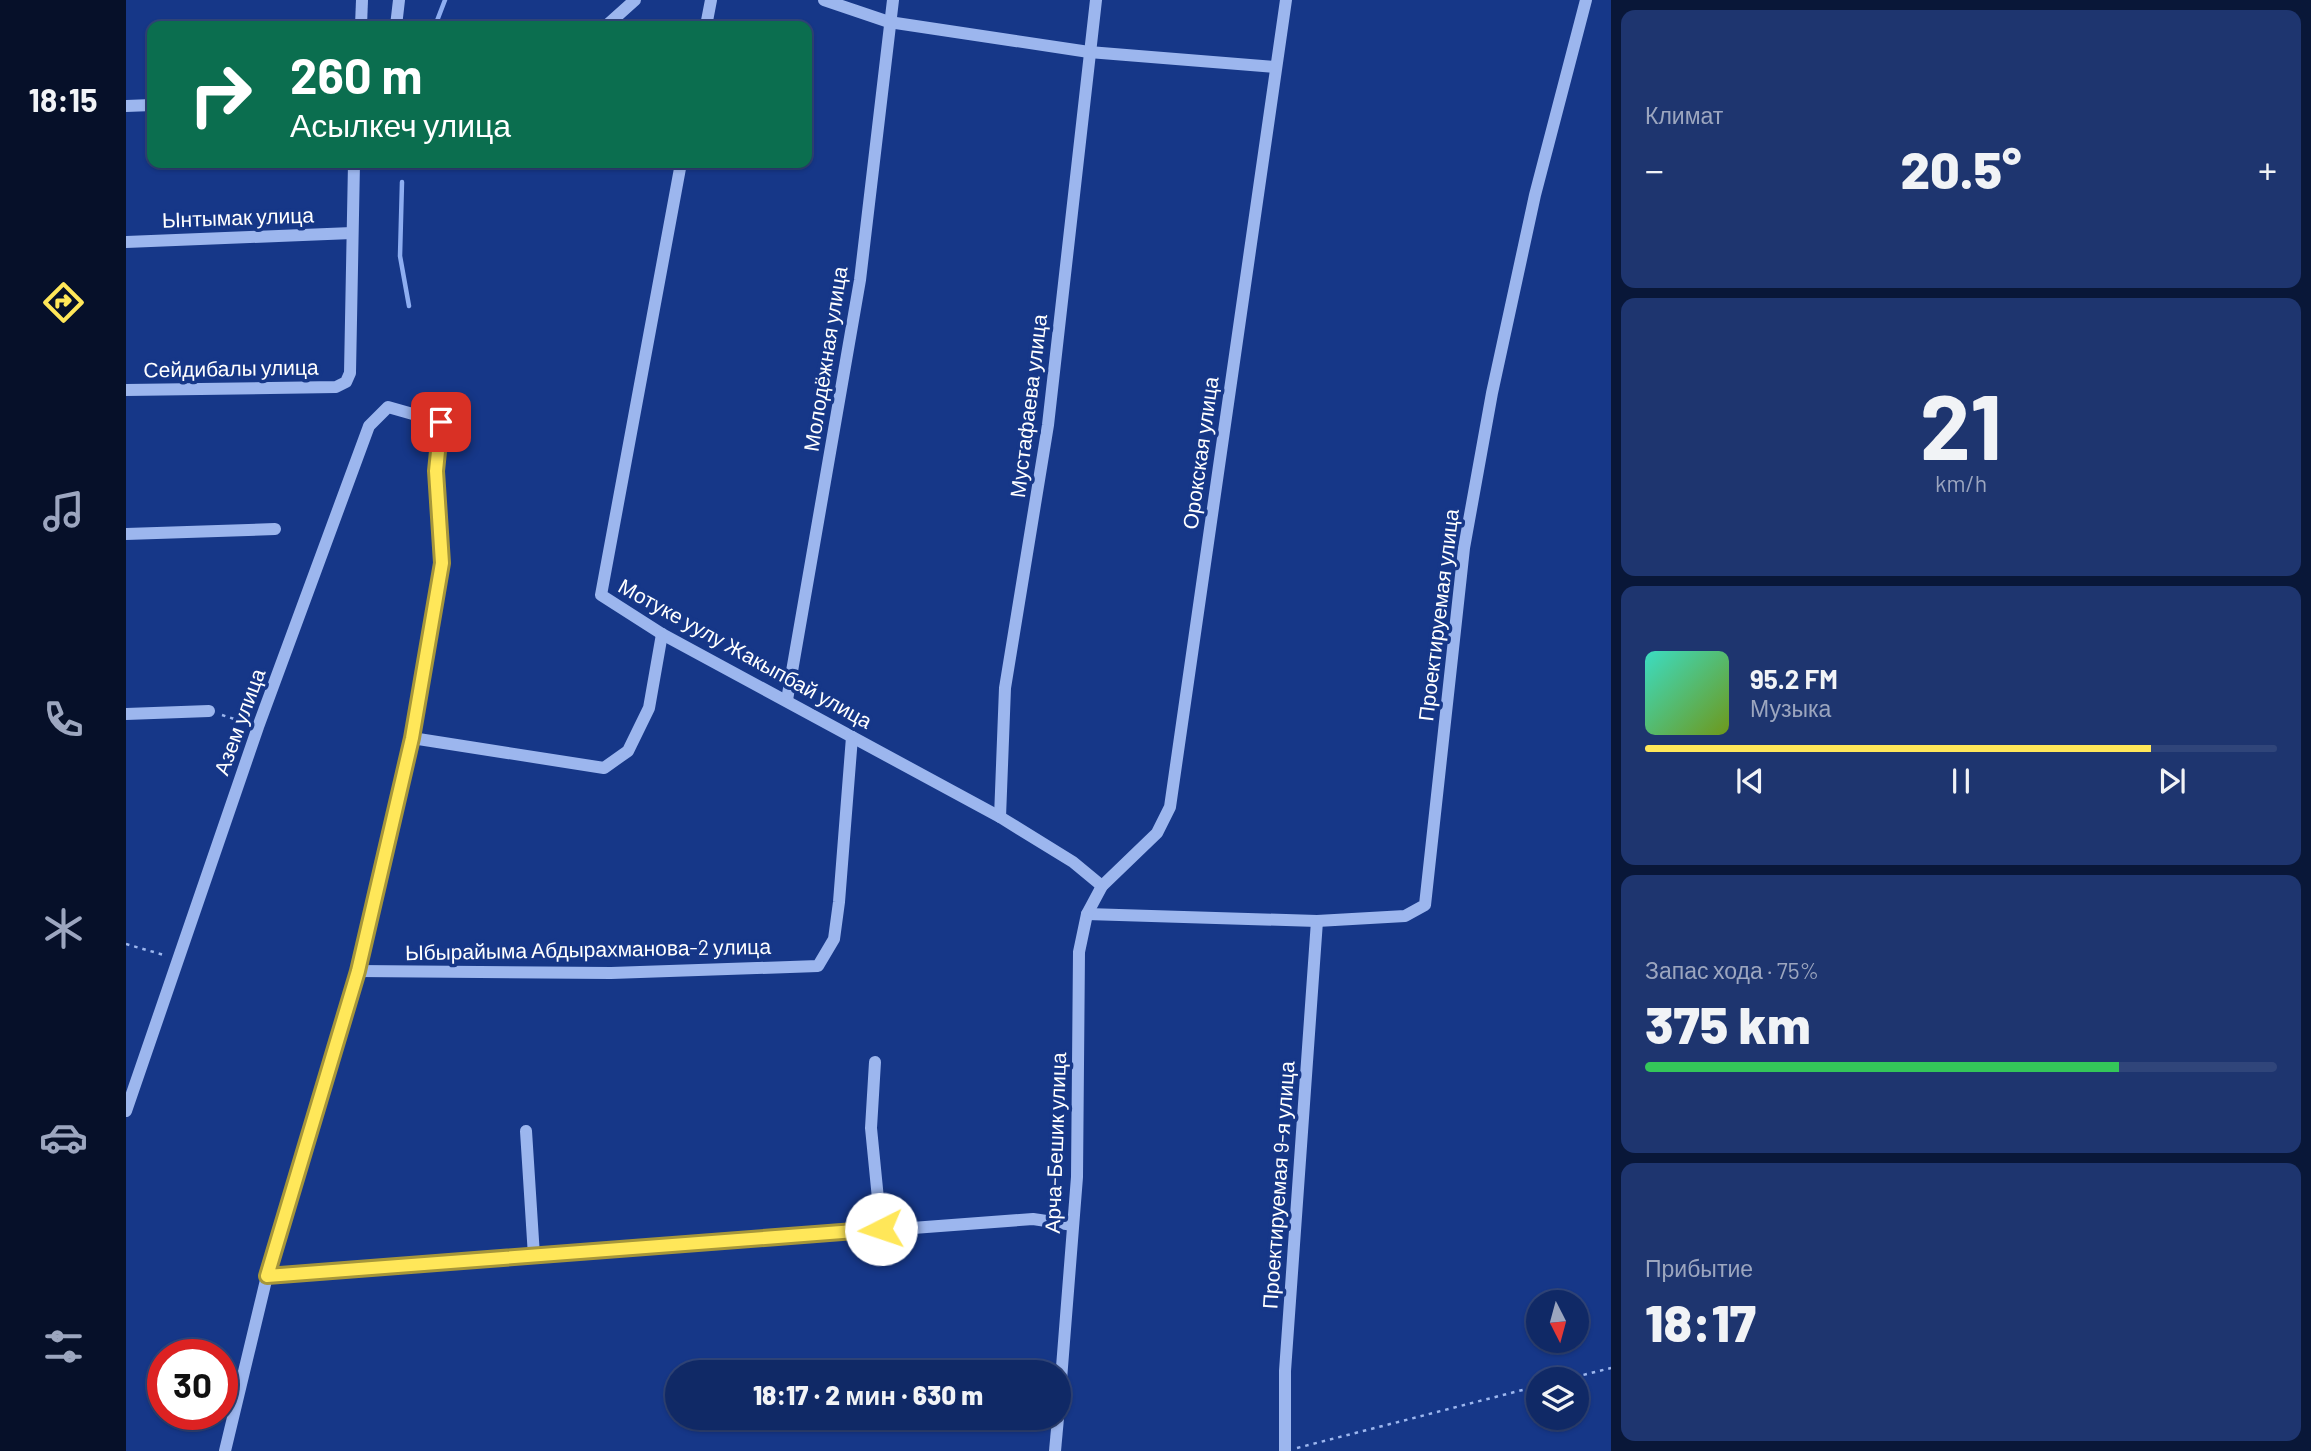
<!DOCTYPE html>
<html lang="ru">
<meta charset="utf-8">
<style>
body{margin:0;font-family:Barlow,sans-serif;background:#1e356f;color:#f1f3f6;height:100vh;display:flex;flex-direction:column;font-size:26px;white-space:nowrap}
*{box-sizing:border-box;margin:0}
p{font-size:23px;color:#9ca6bf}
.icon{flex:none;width:38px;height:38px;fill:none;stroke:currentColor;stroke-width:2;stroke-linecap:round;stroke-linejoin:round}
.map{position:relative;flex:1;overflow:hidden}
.sheet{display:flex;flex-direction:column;gap:10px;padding:10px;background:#091738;width:700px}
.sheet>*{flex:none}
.guide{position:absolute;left:21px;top:21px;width:665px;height:147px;border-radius:14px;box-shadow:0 2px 5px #0004,0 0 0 2px #30457a;background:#0b6e4f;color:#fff;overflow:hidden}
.needle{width:46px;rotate:174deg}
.fabs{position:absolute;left:1400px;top:1290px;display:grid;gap:14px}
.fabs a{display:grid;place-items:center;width:63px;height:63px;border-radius:50%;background:#102966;box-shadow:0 2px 5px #0004,0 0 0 2px #30457a;font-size:35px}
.speed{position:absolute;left:21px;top:1339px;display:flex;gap:14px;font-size:35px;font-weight:700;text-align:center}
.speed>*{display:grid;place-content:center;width:91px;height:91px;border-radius:50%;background:#102966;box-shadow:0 2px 5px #0004,0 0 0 2px #30457a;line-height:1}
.speed .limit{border:10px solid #d22;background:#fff;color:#111}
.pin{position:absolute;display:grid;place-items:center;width:60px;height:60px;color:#fff;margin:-30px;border-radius:14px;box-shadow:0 4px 10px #0006}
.me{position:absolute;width:77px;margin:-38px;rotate:266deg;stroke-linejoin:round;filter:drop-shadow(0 0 5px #0008)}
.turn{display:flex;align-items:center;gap:24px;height:147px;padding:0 28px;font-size:32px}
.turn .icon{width:91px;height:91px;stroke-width:2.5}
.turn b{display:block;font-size:49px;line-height:60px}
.big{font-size:52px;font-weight:800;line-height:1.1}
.sheet .tile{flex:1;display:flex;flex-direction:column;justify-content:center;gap:10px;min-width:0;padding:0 24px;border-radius:14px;background:#1e356f}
.sheet .dial{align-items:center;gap:0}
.dial b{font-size:91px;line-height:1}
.song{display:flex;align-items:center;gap:21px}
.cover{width:84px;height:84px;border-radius:10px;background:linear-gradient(135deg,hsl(170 70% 55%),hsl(80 70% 35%))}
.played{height:7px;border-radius:4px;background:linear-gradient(90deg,#ffe759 80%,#30457a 80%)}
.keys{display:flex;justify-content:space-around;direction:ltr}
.heat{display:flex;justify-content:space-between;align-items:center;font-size:38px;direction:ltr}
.charge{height:10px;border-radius:5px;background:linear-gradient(90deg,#34c759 75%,#30457a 0)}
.trip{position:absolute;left:539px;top:1360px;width:406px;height:70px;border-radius:35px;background:#102966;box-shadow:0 2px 5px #0004,0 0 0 2px #30457a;font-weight:800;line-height:70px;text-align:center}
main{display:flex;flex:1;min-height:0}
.menu{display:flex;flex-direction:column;width:126px;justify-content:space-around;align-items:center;background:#061029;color:#9ca6bf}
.menu .icon{width:49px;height:49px}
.menu .current{color:#ffe759}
.menu b{font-size:32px;color:#f1f3f6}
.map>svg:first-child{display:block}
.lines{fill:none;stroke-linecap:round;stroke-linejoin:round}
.stream{stroke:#8eaef1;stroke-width:4.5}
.path{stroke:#9cb6ee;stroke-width:2.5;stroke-dasharray:3.5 5;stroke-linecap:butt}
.minor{stroke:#9cb6ee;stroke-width:12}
.route-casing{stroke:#a6963a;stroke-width:18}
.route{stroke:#ffe759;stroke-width:12}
.labels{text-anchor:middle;stroke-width:7;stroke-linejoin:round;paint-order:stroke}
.street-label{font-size:21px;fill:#fff;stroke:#163788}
</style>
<main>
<nav class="menu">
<b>18:15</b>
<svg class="icon current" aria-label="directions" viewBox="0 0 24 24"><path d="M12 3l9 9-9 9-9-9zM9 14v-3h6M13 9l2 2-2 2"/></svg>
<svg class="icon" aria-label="music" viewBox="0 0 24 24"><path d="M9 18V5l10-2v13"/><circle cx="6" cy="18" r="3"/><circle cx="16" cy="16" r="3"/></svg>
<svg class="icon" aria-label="phone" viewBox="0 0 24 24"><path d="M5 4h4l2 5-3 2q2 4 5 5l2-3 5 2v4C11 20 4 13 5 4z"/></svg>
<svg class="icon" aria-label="climate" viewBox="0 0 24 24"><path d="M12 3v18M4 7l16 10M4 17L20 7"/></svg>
<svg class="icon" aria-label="car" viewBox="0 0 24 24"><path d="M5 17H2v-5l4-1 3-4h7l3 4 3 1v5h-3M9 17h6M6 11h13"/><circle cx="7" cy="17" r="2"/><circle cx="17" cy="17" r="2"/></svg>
<svg class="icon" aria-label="filters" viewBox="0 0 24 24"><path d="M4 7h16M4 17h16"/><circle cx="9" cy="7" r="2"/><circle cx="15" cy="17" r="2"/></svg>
</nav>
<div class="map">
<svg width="1485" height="1451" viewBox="0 0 1485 1451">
<rect width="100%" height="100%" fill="#163788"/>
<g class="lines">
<g class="stream">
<path d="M309,26l10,-26"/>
<path d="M276,182l-2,74 9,50"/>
</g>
<g class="path">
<path d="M96,715l24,8"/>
<path d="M0,944l38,11"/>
<path d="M1441,1379l44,-11"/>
<path d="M1171,1448l241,-62"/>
</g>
<g class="minor">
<path d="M698,0l65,22 200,30 187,15"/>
<path d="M235,26l1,-26"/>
<path d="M270,26l3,-26"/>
<path d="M480,26l29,-26"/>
<path d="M580,26l5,-26"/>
<path d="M0,106l26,-1"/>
<path d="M555,163l-80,432 61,39 338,183 73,45 29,24"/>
<path d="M0,242l226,-9"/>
<path d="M0,390l210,-3 10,-5 4,-9 4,-210"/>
<path d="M0,534l149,-5"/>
<path d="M661,700l73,-420 33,-280"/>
<path d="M0,714l83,-3"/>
<path d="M286,738l192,30 24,-17 21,-43 13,-74"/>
<path d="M874,817l5,-129 43,-263 48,-425"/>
<path d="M961,914l230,7 88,-5 20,-11 39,-357 28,-155 43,-198 51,-195"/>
<path d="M232,971l253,2 207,-7 16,-27 5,-37 13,-165"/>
<path d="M749,1062l-4,66 10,101"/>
<path d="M0,1111l132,-384 111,-301 19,-19 53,15 -5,49 6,92 -30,175 -54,233 -91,305 -42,175"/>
<path d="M400,1131l8,125"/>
<path d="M141,1276l766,-57 40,6"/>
<path d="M933,1405l18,-228 2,-225 8,-38 15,-28 55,-53 13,-26 116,-807"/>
<path d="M929,1451l3,-33"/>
<path d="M1159,1451v-80l32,-450"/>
</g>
</g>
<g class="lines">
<g class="route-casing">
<path id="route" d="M315,422l-5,49 6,92 -30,175 -54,233 -91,305 614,-47"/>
</g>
<use href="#route" class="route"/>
</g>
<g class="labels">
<g class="street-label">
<text transform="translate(112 218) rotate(-2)" y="7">Ынтымак улица</text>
<text transform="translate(700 359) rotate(-81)" y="7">Молодёжная улица</text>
<text transform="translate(105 369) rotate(-1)" y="7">Сейдибалы улица</text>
<text transform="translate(903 406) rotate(-83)" y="7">Мустафаева улица</text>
<text transform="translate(1075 453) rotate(-82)" y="7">Орокская улица</text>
<text transform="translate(1313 615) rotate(-83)" y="7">Проектируемая улица</text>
<text transform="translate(619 654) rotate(29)" y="7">Мотуке уулу Жакыпбай улица</text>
<text transform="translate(114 722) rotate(-70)" y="7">Азем улица</text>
<text transform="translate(462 950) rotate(-1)" y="7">Ыбырайыма Абдырахманова-2 улица</text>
<text transform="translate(930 1143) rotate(-88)" y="7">Арча-Бешик улица</text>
<text transform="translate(1153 1185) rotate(-86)" y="7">Проектируемая 9-я улица</text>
</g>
</g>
</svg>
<div class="fabs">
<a><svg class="needle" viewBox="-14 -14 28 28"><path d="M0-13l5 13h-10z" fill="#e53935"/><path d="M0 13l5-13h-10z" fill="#9ca6bf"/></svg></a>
<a><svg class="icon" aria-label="layers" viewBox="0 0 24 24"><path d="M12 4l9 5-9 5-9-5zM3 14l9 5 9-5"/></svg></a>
</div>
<div class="speed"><div class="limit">30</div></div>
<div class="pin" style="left:315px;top:422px;background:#d93025"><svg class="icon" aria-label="arrive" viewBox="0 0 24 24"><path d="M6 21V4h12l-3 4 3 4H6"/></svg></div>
<svg class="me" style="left:755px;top:1229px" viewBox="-20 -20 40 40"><circle r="19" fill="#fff"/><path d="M0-13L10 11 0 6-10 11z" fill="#ffe759"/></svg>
<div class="trip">18:17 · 2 мин · 630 m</div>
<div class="guide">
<div class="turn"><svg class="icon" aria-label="right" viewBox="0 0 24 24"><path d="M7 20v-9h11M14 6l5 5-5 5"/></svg><div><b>260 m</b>Асылкеч улица</div></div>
</div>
</div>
<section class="sheet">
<div class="tile"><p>Климат</p>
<div class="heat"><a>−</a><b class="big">20.5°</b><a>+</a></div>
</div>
<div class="tile dial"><b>21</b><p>km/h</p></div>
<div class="tile">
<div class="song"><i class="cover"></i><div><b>95.2 FM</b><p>Музыка</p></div></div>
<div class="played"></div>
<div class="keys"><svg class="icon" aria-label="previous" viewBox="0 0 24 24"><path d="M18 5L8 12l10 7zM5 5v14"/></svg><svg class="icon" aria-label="pause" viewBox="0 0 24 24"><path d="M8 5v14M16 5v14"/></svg><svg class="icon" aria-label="next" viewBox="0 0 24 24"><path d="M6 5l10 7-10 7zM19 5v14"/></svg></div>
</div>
<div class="tile"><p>Запас хода · 75%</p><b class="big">375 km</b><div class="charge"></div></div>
<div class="tile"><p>Прибытие</p><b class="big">18:17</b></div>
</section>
</main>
